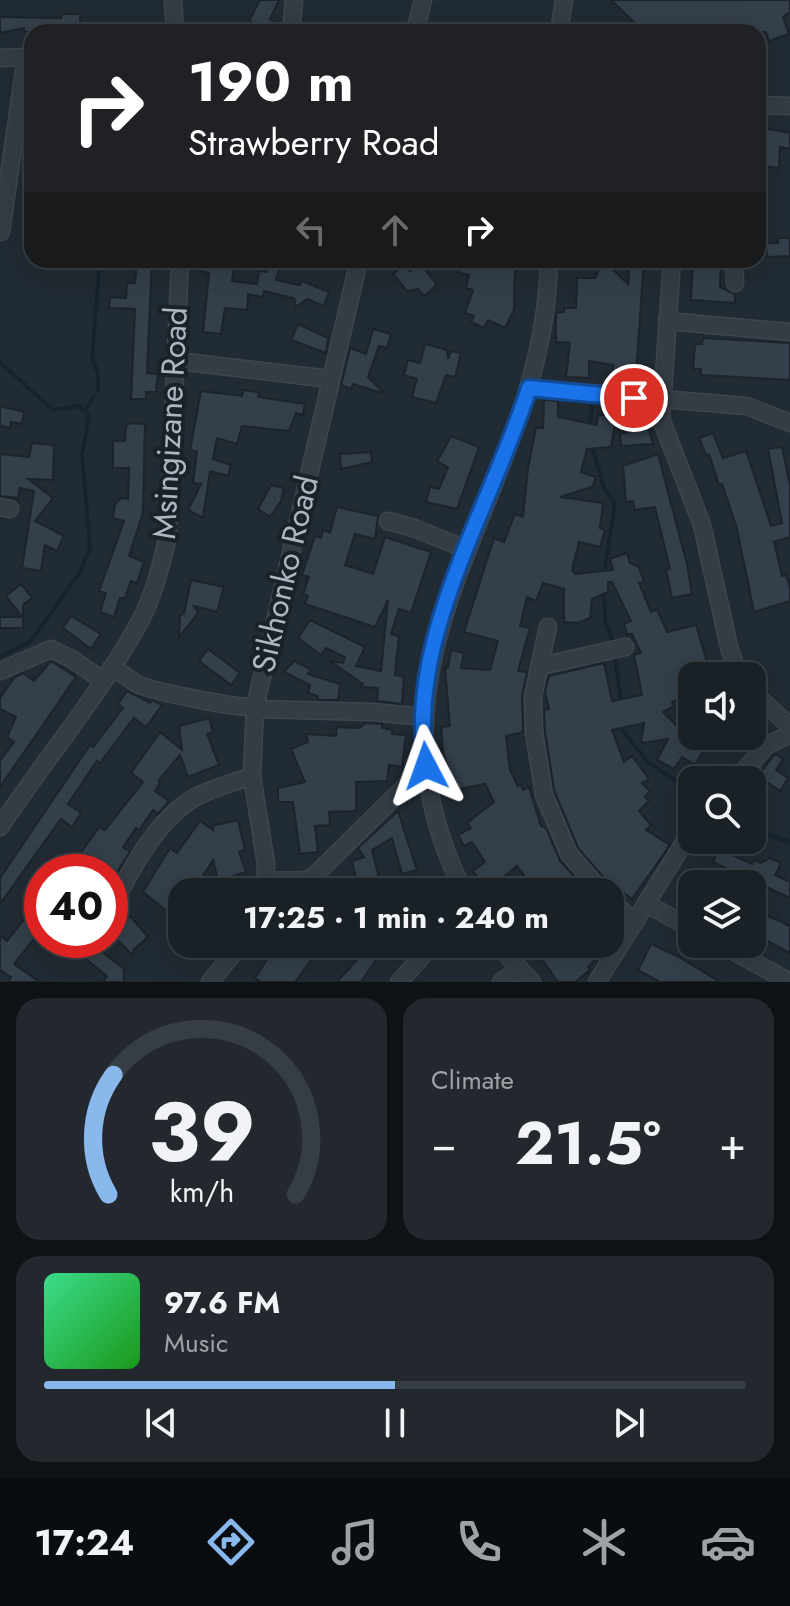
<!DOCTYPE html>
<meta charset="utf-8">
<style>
body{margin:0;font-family:Jost,sans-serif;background:#22282e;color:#f1f3f6;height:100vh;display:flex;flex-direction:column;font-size:30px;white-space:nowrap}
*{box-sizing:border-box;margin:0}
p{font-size:26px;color:#9fa3a7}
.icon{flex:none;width:44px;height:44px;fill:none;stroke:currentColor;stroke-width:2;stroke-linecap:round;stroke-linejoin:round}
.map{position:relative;height:982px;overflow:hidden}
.drawer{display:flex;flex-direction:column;gap:16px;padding:16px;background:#0e1215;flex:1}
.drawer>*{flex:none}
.guide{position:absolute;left:24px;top:24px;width:742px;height:244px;border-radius:24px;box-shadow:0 8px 32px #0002,0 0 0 2px #373e43;background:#202124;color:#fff;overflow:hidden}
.buttons{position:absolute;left:678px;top:662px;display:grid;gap:16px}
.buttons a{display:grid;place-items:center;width:88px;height:88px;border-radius:16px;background:#192026;box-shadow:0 8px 32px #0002,0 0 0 2px #373e43;font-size:40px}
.speed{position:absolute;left:24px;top:854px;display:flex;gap:16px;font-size:40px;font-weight:700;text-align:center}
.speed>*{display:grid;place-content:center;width:104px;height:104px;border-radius:50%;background:#192026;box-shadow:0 8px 32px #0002,0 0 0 2px #373e43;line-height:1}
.speed .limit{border:12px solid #d22;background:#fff;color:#111}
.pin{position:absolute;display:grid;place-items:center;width:68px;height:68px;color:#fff;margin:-34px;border:4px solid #fff;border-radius:50%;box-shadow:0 2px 8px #0007}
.me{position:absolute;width:88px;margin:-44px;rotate:356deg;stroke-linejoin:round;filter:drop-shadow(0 0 6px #0008)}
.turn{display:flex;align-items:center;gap:28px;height:168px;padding:0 32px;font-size:36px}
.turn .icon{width:104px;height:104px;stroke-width:2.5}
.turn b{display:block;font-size:56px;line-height:68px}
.lanes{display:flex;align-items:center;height:76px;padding:0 32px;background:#0003;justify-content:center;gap:40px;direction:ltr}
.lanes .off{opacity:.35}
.big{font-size:60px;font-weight:700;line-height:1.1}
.drawer .widget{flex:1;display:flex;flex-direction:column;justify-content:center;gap:12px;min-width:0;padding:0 28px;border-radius:24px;background:#22282e}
.drawer .dial{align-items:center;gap:0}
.dial svg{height:208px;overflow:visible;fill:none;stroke:#373e43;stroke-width:7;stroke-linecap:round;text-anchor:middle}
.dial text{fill:#f1f3f6;stroke:none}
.song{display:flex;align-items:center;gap:24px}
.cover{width:96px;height:96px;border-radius:12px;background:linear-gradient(135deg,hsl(150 70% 55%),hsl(120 70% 35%))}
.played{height:8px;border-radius:4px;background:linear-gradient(90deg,#88b8ec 50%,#373e43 50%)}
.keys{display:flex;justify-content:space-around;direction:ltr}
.heat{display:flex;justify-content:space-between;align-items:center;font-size:44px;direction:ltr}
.drawer .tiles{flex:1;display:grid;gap:16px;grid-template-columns:1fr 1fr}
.widget:last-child{grid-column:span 2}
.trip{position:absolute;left:168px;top:878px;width:456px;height:80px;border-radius:24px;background:#192026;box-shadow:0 8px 32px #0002,0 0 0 2px #373e43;font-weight:700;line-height:80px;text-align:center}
.tabs{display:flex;height:128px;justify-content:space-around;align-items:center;background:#0a0d0f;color:#9fa3a7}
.tabs .icon{width:56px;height:56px}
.tabs .active{color:#88b8ec}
.tabs b{font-size:36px;color:#f1f3f6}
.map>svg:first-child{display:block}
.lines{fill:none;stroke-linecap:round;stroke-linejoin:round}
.stream{stroke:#16232f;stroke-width:4}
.building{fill:#333f4a;stroke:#1c232b;stroke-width:2}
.minor-casing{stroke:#3e454e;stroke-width:19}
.minor{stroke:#343c44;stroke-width:16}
.route-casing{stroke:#114b97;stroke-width:20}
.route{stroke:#1a73e8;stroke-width:14}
.labels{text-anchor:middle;stroke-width:8;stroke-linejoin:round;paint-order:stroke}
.street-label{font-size:32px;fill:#aeb7c1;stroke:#1a2129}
</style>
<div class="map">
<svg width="790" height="982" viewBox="0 0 790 982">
<rect width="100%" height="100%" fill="#212b33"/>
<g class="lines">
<g class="stream">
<path d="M0,362l53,48 26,-4 10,9 -7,40 8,93 -10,24 -49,69 -31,16"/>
<path d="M98,391v-17l-6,-17 8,-97"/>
<path d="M85,411l9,-15"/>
<path d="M590,426l2,-21"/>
<path d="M592,446l12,42 11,15 -11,72"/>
<path d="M604,591l1,30 9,24"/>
<path d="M615,657l6,45"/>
<path d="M620,727l28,35 44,30"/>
<path d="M752,830l38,12"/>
</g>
</g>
<g class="building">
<path d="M260,0h19l-9,19 7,5 -4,8h-17l2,-4 -7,-4 -1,-5z"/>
<path d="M611,0h179v12l-7,5 6,17 -20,7 -3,-9h-122z"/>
<path d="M62,14h18v15l-56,3v-4l-24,5v-16l61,1z"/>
<path d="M758,127l32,6v16l-10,-2 -1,21 -21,-3z"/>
<path d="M778,238h12v18l-23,1 -1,-14h12z"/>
<path d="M137,260h15l-5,113 11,1 -2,18h-10v7h-15l4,-90 -26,-1 1,-11 16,1 1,-15h8z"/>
<path d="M199,260h23l-1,4 13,2 -2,15 25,3 2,-13 8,1 4,-12h11l-6,20 24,5 2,-4 27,11 -5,14 -17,-7 -11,8 -2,-9 -30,-7 -1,6 -15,-3 -1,16 -22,-2 -4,26 -18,-2 6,-59 -12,-3z"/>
<path d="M461,260l29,4 1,-4h24l-1,50 -9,18 -17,-8 -4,8 -13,-6 3,-6 -9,-3 8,-23 -7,-2 3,-13 -10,-2z"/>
<path d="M603,260l25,24 2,-24h14l-8,115 -23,-2v-8l-24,-4v17l-23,-1 4,-34 -14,-1v-29l8,-1v-4h12l1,-30h18z"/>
<path d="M693,260h28l-1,27 15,7v9l-44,-3z"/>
<path d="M420,263l17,22 -13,11 -6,-7 -11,2 -14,-17 12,-9 5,6z"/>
<path d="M298,324l30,14 -2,15 -35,-13z"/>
<path d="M373,329l18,5 -4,14 -8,-2 -11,31 17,17 -32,-10 -2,5 -10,-4 9,-37 16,6z"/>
<path d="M703,338l87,5v37l-89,-5v-6h-8l2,-25h7z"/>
<path d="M425,344l22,6 1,9 3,-8 10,2 -6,24 -9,-2 -10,28 -24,-6 5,-18 -13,-4 4,-15 12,3z"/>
<path d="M243,390l16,2 -1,5 47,7 -2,11 -7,-2 -7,18 -47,-5 -5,18 -20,-6 -4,21 18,6 -3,11 -18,-5 -7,47 -15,-8 13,-26 -8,-1 4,-31 -7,-2 11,-59 41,5z"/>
<path d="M544,400l14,1v16l16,3 23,5 1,-10 18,1 -5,31 -24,2 -6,23 15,5 -4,10 -32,10 43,6 -3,25 5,2 -5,17 -21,-5 -7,28 3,4 38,-4 -3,-11 17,-6 3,10 9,4 5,15 -5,1 12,29 6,-3 10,23 29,-7 15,51h-19v18l-20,8 2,4 -11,6 28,28 -2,3 14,8 -8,14 -13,-8 -8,12 -17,-9 11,-21 -27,4 3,-20 -32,7 12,32 8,-6 17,23 -7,4 8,8 -5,6 4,4 -10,10 12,14 -5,5 24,15 -38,54 -27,-20 -27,-31 -24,-58 -9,-59 -1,-21 5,-1 -4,-18 4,-15 55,-13 8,38 30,-6 -8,-40 7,-2 -9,-19h-5l-3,-10 7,-3 -19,-39h-4v10l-16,7 -2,19 -12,5 -14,-1v-33l-21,-6 -7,18 -9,-4 -7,29 10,2 -12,43 9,1 -5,24 1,36 -17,4 4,34 8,16 3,-1 2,5 6,-3 12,39 5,2 14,33 16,17 -11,8 5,6h-34l-19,-26 -24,20 -5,-7 -6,4 -9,-12 12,-9 -13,-20 -8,4 -6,-11 13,-7 -4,-5 27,-21 -9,-18 -31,6 -11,-39 -2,-24 9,-1 -5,-58h3l3,-18 13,3 -3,15 29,2 8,-29 -34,-9 30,-94 10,4 11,-28 8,3 5,-49 8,-40h7z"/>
<path d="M0,406l24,6 -2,12 -11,-2 -1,6 -10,-2z"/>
<path d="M130,423l15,1 -2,89 -14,43 15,6 -7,21 -6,-2 -6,17h-5l-6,19 -14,-5 6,-19 -7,-2 25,-70 -11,-3 2,-14 6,-6 7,1 1,-31h-16v-27h12l1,-15z"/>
<path d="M648,426l5,18 -32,2 -1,-12z"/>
<path d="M713,433l10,25 23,-7 25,75 11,-3 -14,-74 14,-2 8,38v52l-16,5 8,34 4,-1 4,12v14l-36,11 -17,-83 -15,-45 -3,1 -10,-31 -3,1 -7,-17z"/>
<path d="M451,436l28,11 -22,62 -31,-7 4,-15 9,2 9,-22 -11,-5z"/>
<path d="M32,443l22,2 -1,35 -25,-1 25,19 -18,23 29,15 -7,15 -12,-6 -4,26 -19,-3 12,-77 -14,-3 -2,10 -18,-2v-42l29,3z"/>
<path d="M371,452l1,10 -31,7 -1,-15z"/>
<path d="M658,454l29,110 5,30 -20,4 -6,-28 4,-1 -15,-62 -20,3 -2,-9 -7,1 -3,-36z"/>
<path d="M271,485l13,3 -3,13 -11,16 -12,-8z"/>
<path d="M337,507l41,9 -3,23 -20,-5 -10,31 28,9 12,-37 46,15 -20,61 -12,-4 -8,25 8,2 -4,39 9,2 -2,27 -25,-3 1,-13 -17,-1 2,-3 -33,-23 13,2 2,-6 -19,-9 -5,7 -23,-17 12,-18 55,27 -9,19 25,5 7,-71 -13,27 -70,-23 3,-8 -5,-2 6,-17 -7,-2 13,-39 6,2 2,-8 7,3z"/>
<path d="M191,580l33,7 -7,25 -23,-6 4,7 -19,24 1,-22 4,-1z"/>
<path d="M21,584l11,14 -9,7v23h-23v-11h22l-16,-21z"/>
<path d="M71,616l30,18 -10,15 -28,-21z"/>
<path d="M208,649l32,24 -9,12 -32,-24z"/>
<path d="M51,661l25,16 -76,110v-26l14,-19 -7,-5 9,-20 -16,-8v-11l15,-21 8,-4 11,8z"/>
<path d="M294,661l17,8 -3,5 32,10 -2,16h-20v-4l-10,-3 2,-8 -26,-13z"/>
<path d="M127,691l23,12 2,-3 10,5 -16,22 -12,-9 -34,45 -3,-2 -29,43 13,9 -9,14 -11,-8 -61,85v-26l90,-133 3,2 30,-39 -5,-4z"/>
<path d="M209,718l4,14 -6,2 12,31 -31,12 -8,-22 -22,26 2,2 -5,8 14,10 -11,13 -5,-4 -14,20 -3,-2 -13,19 7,5 -13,20h-33l-11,-8 26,-37 6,3 38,-48 -12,-9 29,-41 22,18 -3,-24z"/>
<path d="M365,723l17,1v4l11,2 -1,4 14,1 -4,32 -13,-2 -2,16 -31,1v29l-27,1 1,13 -15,1 3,26 -18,2 -7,-52h-15v-14l27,-6 -14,-33 17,-7 -2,-8 30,2 1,-9 23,1z"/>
<path d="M775,754l8,5 -7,11 12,8 -8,13 -22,-15z"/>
<path d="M398,811l19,59 -15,4 -10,-36 -20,12 10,40 -23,2 -7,-31 12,-4 -6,-9z"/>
<path d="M238,820l7,30 -6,2 7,20 -28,9 -5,-21 -20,32h-11v14l-10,9 -29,-23 27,-44 7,5 23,-32 13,9 -1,-4z"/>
<path d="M719,849l33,15 2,-4 7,3 9,-5 11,5 -6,12 15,7v16l-23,-11 -15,29v-32h-19l5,-10 -25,-12z"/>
<path d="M32,909l10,8v30l-9,-7 -19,24 26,18h-32l3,-5 -11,-7v-35l7,6z"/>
<path d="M764,914l26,12v27l-30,-16 3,-6 -6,-3z"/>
<path d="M130,916l18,21 -15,13v6l-20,-21z"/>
<path d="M62,940h25l37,29v13h-21l4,-6z"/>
<path d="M277,944h46l-28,38h-34l-6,-4z"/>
<path d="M371,944h16l-26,38h-24z"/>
<path d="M531,944h26l10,14 8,-6 3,3 13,-11h7l5,7 -15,16 2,3 -15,12h-17z"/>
<path d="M651,944l28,13 41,25h-60l-22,-12z"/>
</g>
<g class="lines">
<g class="minor-casing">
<g id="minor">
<path d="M173,0l2,32"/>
<path d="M291,32l3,-32"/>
<path d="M415,32l8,-32"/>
<path d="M559,32l5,-32"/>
<path d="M0,58l32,-1"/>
<path d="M758,105l32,1"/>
<path d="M1,232l25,-175"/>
<path d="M672,260l-11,159 41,106 28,126 10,25"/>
<path d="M734,260l1,23"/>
<path d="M667,321l123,11"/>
<path d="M177,361l153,18"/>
<path d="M529,388l218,18 43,17"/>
<path d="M0,507l10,2"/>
<path d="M388,521l26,7 54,22"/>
<path d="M548,627l-15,69 1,36 10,63 25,59 33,38"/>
<path d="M541,666l84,-19"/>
<path d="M111,668c12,4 17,11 26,16 13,7 104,25 118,23"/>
<path d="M0,671l51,-22 21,10 30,21"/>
<path d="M752,692l38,34"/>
<path d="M255,709l118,3 50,5"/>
<path d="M736,780l30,-34 24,-12"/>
<path d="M0,827c45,-68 100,-132 139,-204 15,-27 22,-58 29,-87l12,-276"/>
<path d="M265,881l41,-1 9,-5 111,-109"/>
<path d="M265,892l1,-28 -14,-88 3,-69 104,-447"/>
<path d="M464,892c-123,-245 81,-396 85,-632"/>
<path d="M610,899l25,24"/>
<path d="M647,904l45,25"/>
<path d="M110,912c18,-39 46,-92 84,-114 18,-10 39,-15 58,-22"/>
<path d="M497,944l35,38"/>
<path d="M720,944l70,38"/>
<path d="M210,982l31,-38"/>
<path d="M399,982l34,-38"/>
<path d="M501,982l18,-13"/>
<path d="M597,982l95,-152"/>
</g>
</g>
<use href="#minor" class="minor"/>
</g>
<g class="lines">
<g class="route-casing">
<path id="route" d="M426,766c-21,-126 66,-261 103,-378l105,10"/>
</g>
<use href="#route" class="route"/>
</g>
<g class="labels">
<g class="street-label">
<text transform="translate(170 423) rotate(-87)" y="11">Msingizane Road</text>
<text transform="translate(285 574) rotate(-77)" y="11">Sikhonko Road</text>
</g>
</g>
</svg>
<div class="buttons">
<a><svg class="icon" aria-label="sound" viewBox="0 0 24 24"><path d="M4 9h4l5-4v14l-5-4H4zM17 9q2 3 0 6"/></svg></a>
<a><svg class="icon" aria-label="search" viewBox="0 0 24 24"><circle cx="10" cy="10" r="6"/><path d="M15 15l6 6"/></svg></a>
<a><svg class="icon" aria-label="layers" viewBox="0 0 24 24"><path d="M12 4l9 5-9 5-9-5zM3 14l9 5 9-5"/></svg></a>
</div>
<div class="speed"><div class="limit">40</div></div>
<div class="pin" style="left:634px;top:398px;background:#d93025"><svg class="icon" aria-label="arrive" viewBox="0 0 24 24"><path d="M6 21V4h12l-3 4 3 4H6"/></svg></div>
<svg class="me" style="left:426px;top:766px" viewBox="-20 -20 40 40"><path d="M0-17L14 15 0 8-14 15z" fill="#1a73e8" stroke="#fff" stroke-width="4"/></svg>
<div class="trip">17:25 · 1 min · 240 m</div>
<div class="guide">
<div class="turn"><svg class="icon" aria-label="right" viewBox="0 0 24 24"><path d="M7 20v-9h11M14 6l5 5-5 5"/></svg><div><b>190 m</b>Strawberry Road</div></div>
<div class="lanes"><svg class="icon off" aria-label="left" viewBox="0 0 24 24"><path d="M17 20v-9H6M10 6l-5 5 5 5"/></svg><svg class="icon off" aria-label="ahead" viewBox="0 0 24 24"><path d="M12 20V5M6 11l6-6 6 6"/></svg><svg class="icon" aria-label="right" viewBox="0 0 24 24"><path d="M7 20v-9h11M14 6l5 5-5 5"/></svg></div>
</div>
</div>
<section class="drawer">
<div class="tiles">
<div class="widget dial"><svg viewBox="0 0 100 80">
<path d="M14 69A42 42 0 1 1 86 69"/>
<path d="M14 69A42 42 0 0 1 16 23" stroke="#88b8ec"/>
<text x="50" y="56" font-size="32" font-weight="700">39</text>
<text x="50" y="72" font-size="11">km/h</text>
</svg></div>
<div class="widget"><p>Climate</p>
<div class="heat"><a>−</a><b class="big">21.5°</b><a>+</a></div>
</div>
<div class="widget">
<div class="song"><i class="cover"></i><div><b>97.6 FM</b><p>Music</p></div></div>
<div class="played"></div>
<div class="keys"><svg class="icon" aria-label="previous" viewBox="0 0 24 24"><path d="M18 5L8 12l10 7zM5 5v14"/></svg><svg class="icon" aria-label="pause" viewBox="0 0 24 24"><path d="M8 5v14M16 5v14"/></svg><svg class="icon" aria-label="next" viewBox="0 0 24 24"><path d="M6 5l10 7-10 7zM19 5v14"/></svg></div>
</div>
</div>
</section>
<nav class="tabs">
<b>17:24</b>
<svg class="icon active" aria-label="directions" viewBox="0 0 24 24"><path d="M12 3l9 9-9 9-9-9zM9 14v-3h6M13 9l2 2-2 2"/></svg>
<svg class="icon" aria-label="music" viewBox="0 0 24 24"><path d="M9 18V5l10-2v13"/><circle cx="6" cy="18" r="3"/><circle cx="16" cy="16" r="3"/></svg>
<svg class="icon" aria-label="phone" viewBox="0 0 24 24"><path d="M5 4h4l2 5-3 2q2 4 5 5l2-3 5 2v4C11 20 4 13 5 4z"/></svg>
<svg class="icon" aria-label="climate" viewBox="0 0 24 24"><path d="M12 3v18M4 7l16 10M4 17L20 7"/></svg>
<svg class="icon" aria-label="car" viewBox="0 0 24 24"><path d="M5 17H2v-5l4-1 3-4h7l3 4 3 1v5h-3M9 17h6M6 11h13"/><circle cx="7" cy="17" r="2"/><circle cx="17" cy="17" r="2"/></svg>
</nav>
